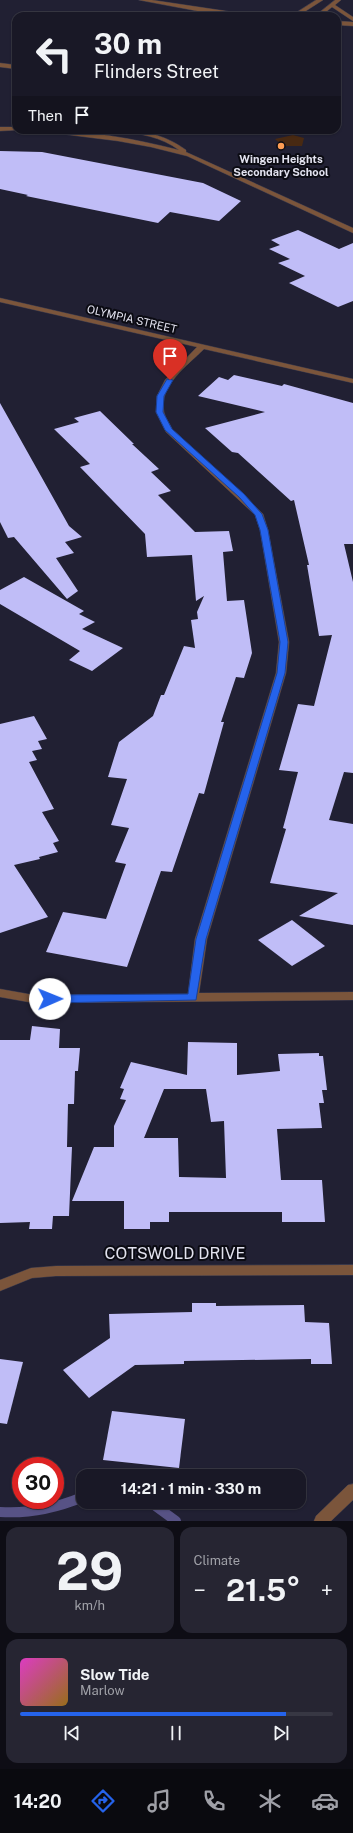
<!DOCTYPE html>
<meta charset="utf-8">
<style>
body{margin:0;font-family:"Public Sans",sans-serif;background:#262532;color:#f1f3f6;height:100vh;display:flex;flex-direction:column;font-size:15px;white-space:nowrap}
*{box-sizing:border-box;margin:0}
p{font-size:13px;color:#9fa0a7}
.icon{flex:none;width:22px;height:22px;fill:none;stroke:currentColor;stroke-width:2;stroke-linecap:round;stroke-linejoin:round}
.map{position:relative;height:1521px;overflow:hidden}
.sheet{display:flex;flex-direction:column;gap:6px;padding:6px;background:#0e0d15;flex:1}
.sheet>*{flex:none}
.hud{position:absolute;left:12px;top:12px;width:329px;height:122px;border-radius:12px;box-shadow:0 1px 3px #0004,0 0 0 1px #373743;background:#191826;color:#f1f3f6;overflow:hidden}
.speed{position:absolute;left:12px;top:1457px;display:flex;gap:8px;font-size:20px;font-weight:700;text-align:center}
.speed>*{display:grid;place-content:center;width:52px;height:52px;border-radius:50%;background:#191826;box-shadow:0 1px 3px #0004,0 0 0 1px #373743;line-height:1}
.speed .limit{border:6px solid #d22;background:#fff;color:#111}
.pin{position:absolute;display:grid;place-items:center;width:34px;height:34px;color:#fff;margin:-41px -17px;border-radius:50% 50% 50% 0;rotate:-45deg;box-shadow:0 0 4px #0007}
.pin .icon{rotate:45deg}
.me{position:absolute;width:44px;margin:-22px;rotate:89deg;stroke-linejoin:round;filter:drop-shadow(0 0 3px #0008)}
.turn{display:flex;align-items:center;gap:14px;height:84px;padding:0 16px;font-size:18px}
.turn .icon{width:52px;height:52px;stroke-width:2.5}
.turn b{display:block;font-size:28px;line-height:34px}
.then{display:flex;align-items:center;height:38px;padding:0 16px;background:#0003;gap:8px;font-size:15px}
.big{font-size:30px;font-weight:700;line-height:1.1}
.sheet .tile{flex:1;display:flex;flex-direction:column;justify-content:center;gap:6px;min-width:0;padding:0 14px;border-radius:12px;background:#262532}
.sheet .dial{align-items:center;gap:0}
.dial b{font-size:52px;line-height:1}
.song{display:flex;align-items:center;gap:12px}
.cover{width:48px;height:48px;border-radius:6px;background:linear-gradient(135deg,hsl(310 70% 55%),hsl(40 70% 35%))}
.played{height:4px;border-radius:2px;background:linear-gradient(90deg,#2563eb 85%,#373743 85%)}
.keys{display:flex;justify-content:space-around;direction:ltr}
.heat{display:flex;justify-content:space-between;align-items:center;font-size:22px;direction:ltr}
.sheet .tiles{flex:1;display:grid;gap:6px;grid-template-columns:1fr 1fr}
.tile:last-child{grid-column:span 2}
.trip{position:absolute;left:76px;top:1469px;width:230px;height:40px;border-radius:12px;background:#191826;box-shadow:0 1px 3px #0004,0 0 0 1px #373743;font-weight:700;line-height:40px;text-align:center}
.dock{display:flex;height:64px;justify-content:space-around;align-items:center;background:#0a0a0f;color:#9fa0a7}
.dock .icon{width:28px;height:28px}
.dock .selected{color:#2563eb}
.dock b{font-size:18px;color:#f1f3f6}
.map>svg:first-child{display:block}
.green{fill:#482912}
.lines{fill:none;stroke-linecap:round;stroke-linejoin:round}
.stream{stroke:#575285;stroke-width:10}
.building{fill:#c0bdf7;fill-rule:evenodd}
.minor-casing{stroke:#3c3b4d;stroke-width:1}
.minor{fill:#7b553b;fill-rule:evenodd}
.route{fill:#2563eb;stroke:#184099}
.poi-dot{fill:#fd9d54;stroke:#0b0b13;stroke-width:1.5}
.labels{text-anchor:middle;stroke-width:4;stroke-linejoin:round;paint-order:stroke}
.far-poi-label{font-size:11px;font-weight:bold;fill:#e2e2ef;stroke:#0b0b13}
.far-street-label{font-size:11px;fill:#e2e2ef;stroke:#0b0b13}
.near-street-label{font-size:16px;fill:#e2e2ef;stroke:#0b0b13}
</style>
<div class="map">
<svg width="353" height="1521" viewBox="0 0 353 1521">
<rect width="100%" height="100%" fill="#212033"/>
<path class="green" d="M293,135l11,3 -2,8h-19l-8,-7z"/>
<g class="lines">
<g class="stream">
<path d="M150,1502l26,19"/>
<path d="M0,1512c29,2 56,-4 83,-15"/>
</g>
</g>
<g class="building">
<path d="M0,151l42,1 161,31 38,18 -22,20 -49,-9 -12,11 -132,-27 2,-1 -28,-6z"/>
<path d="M298,230l41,19 14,-6v58l-15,6 -49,-24 16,-7 -27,-13 12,-4 -21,-10 11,-4 -9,-5z"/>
<path d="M234,375l48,11 2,-2 69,19v141h-9l9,38v191l-9,-1 -15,48 24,4v101l-54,-9 39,-23 -68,-10 16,-54 -3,-1 15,-56 -19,-2 19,-66 16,2 18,-71 -13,1 -12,-71h2l-15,-65 -3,1 -53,-48 -6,-1 -27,-24 60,-16 -67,-16 21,-19 9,3z"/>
<path d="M0,403l69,123 13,11 -17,5 9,11 -18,5 22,33 -11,8 -53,-62 -6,1 -8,-16z"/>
<path d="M100,411l34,33h-2l27,25 -8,3 20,19 -13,4 37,37 34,-1 4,20 -10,1 4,49 17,-1 8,53 -8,25 -8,-1 -15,45h3l-20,72 -5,-1 -27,79 -11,-1 -34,96 -81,-15 17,-40 43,7 20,-55 -11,-2 14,-34 -18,-3 16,-46 -19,-2 11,-35 34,-26 8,-21h3l20,-49 11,2 -4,-28 7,-1 -1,-7 7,-16 -8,5 -4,-46 -45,2 -2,-23 -65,-67 10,-3 -36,-35 25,-7 -5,-4z"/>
<path d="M24,577l60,34 -5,3 16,8 -13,7 41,19 -31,23 -23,-11 11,-9 -80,-47v-14z"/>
<path d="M34,716l13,23 -9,2 4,8 -10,2 5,9 -8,2 25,47 -12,3 17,29 -6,2 5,9 -19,5 1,2 -26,6 34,52 -48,16v-209z"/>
<path d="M292,920l33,26 -33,20 -34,-26z"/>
<path d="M32,1026l28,3 -1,19h21l-2,23h-3l-1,33h-6l-1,43h5l-3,69h-16l-1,13h-23l1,-7 -30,1v-183h30z"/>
<path d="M188,1042l49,1v32l43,-4 -2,-17 41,-1v3h4l4,34h-5l2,13h-5l3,25 -45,1 4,51h41l3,42h-43v-10h-113v10h-19v7h-26v-28h-52l22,-54h20v-21l12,-26 -6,-1 4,-10 -4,-1 11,-26 56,13zM164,1089h42l5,33 13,-1 2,57 -47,-1 -1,-39h-34z"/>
<path d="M192,1303h24v3l88,-1 1,17 24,1 3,41h-21v-5l-127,2v3l-49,1 -46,33 -26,-28 47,-32 -1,-24 83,-2z"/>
<path d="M0,1359l23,3 -16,62 -7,-1z"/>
<path d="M112,1411l73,8 -6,49 -76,-8z"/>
</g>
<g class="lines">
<g class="minor-casing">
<g id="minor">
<path d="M139,0h13l107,16 -51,-3z"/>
<path d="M316,0h7l-25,16h-7z"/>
<path d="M335,0h6l-6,5 18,12v4l-21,-14 -11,9h-6z"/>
<path d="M337,21l16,1v4l-16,-1z"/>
<path d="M0,63l16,2v4l-16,-2z"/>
<path d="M0,127h16v3h2l-18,1z"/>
<path d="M43,130c45,0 92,9 136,20 -18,-13 -39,-17 -61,-18l-3,-2c27,0 49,4 71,20v2l167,76v5l-166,-77 -36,-9 -33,-6 -72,-9z"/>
<path d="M0,298l353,81v4l-149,-34c-16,16 -46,37 -40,63 1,6 6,12 8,17l91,85 5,16 21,112 -3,31 -79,266 -8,54 154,-1v8l-319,3 -34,-6v-8l34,6 154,-1 7,-55 81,-266 3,-31 -19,-112 -5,-15 -89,-83 -10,-20 1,-16 8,-16 32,-33 -197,-45z"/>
<path d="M353,1265v10l-297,1 -24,2 -32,13v-11l31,-12 25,-2z"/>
<path d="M353,1484v16l-22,21h-17l2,-5 32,-31z"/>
</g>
</g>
<use href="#minor" class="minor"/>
</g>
<path class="route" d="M167,379l6,1 -9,16 -1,16 9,17 72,65 18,20 6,16 20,112 -3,31 -79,266 -10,61 -146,3 -6,-4 6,-4 138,-1 8,-55 81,-266 3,-31 -20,-112 -5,-15 -16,-18 -74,-67 -9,-18 1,-16z"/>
<circle class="poi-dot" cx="281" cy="146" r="4"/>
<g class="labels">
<g class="far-poi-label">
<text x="281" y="163">Wingen Heights<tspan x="281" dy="13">Secondary School</tspan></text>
</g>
<g class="far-street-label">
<text transform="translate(132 319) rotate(13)" y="4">OLYMPIA STREET</text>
</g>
<g class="near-street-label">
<text x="175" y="1259">COTSWOLD DRIVE</text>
</g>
</g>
</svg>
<div class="speed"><div class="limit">30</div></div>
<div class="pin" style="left:170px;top:380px;background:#d93025"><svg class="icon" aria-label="arrive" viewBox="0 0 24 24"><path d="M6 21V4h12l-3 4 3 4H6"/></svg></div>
<svg class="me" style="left:50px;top:999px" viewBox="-20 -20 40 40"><circle r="19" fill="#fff"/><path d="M0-13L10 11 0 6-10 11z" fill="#2563eb"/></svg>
<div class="trip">14:21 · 1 min · 330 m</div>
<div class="hud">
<div class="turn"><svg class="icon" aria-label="left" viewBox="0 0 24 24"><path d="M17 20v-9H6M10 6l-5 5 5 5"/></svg><div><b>30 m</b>Flinders Street</div></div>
<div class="then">Then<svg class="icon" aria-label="arrive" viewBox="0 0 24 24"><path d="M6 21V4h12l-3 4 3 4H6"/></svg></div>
</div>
</div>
<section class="sheet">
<div class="tiles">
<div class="tile dial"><b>29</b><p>km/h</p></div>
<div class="tile"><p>Climate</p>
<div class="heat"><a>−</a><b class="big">21.5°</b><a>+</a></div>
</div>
<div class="tile">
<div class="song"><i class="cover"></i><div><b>Slow Tide</b><p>Marlow</p></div></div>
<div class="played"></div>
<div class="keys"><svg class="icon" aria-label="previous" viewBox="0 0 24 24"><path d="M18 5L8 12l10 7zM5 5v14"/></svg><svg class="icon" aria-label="pause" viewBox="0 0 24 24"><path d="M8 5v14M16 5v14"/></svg><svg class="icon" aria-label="next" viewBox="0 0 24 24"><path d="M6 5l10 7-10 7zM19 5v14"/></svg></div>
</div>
</div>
</section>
<nav class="dock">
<b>14:20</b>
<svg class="icon selected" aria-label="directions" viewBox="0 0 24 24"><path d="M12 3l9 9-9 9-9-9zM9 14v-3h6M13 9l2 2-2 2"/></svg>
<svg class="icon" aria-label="music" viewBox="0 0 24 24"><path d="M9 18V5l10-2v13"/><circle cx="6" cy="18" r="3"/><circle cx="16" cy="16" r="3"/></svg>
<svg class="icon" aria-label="phone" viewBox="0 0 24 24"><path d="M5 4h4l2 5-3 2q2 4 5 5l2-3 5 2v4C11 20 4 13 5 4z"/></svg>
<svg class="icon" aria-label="climate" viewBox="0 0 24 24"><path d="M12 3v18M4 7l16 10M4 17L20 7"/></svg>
<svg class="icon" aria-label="car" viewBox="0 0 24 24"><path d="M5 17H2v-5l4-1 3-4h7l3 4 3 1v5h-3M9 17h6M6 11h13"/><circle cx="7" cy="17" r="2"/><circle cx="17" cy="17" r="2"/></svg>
</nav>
